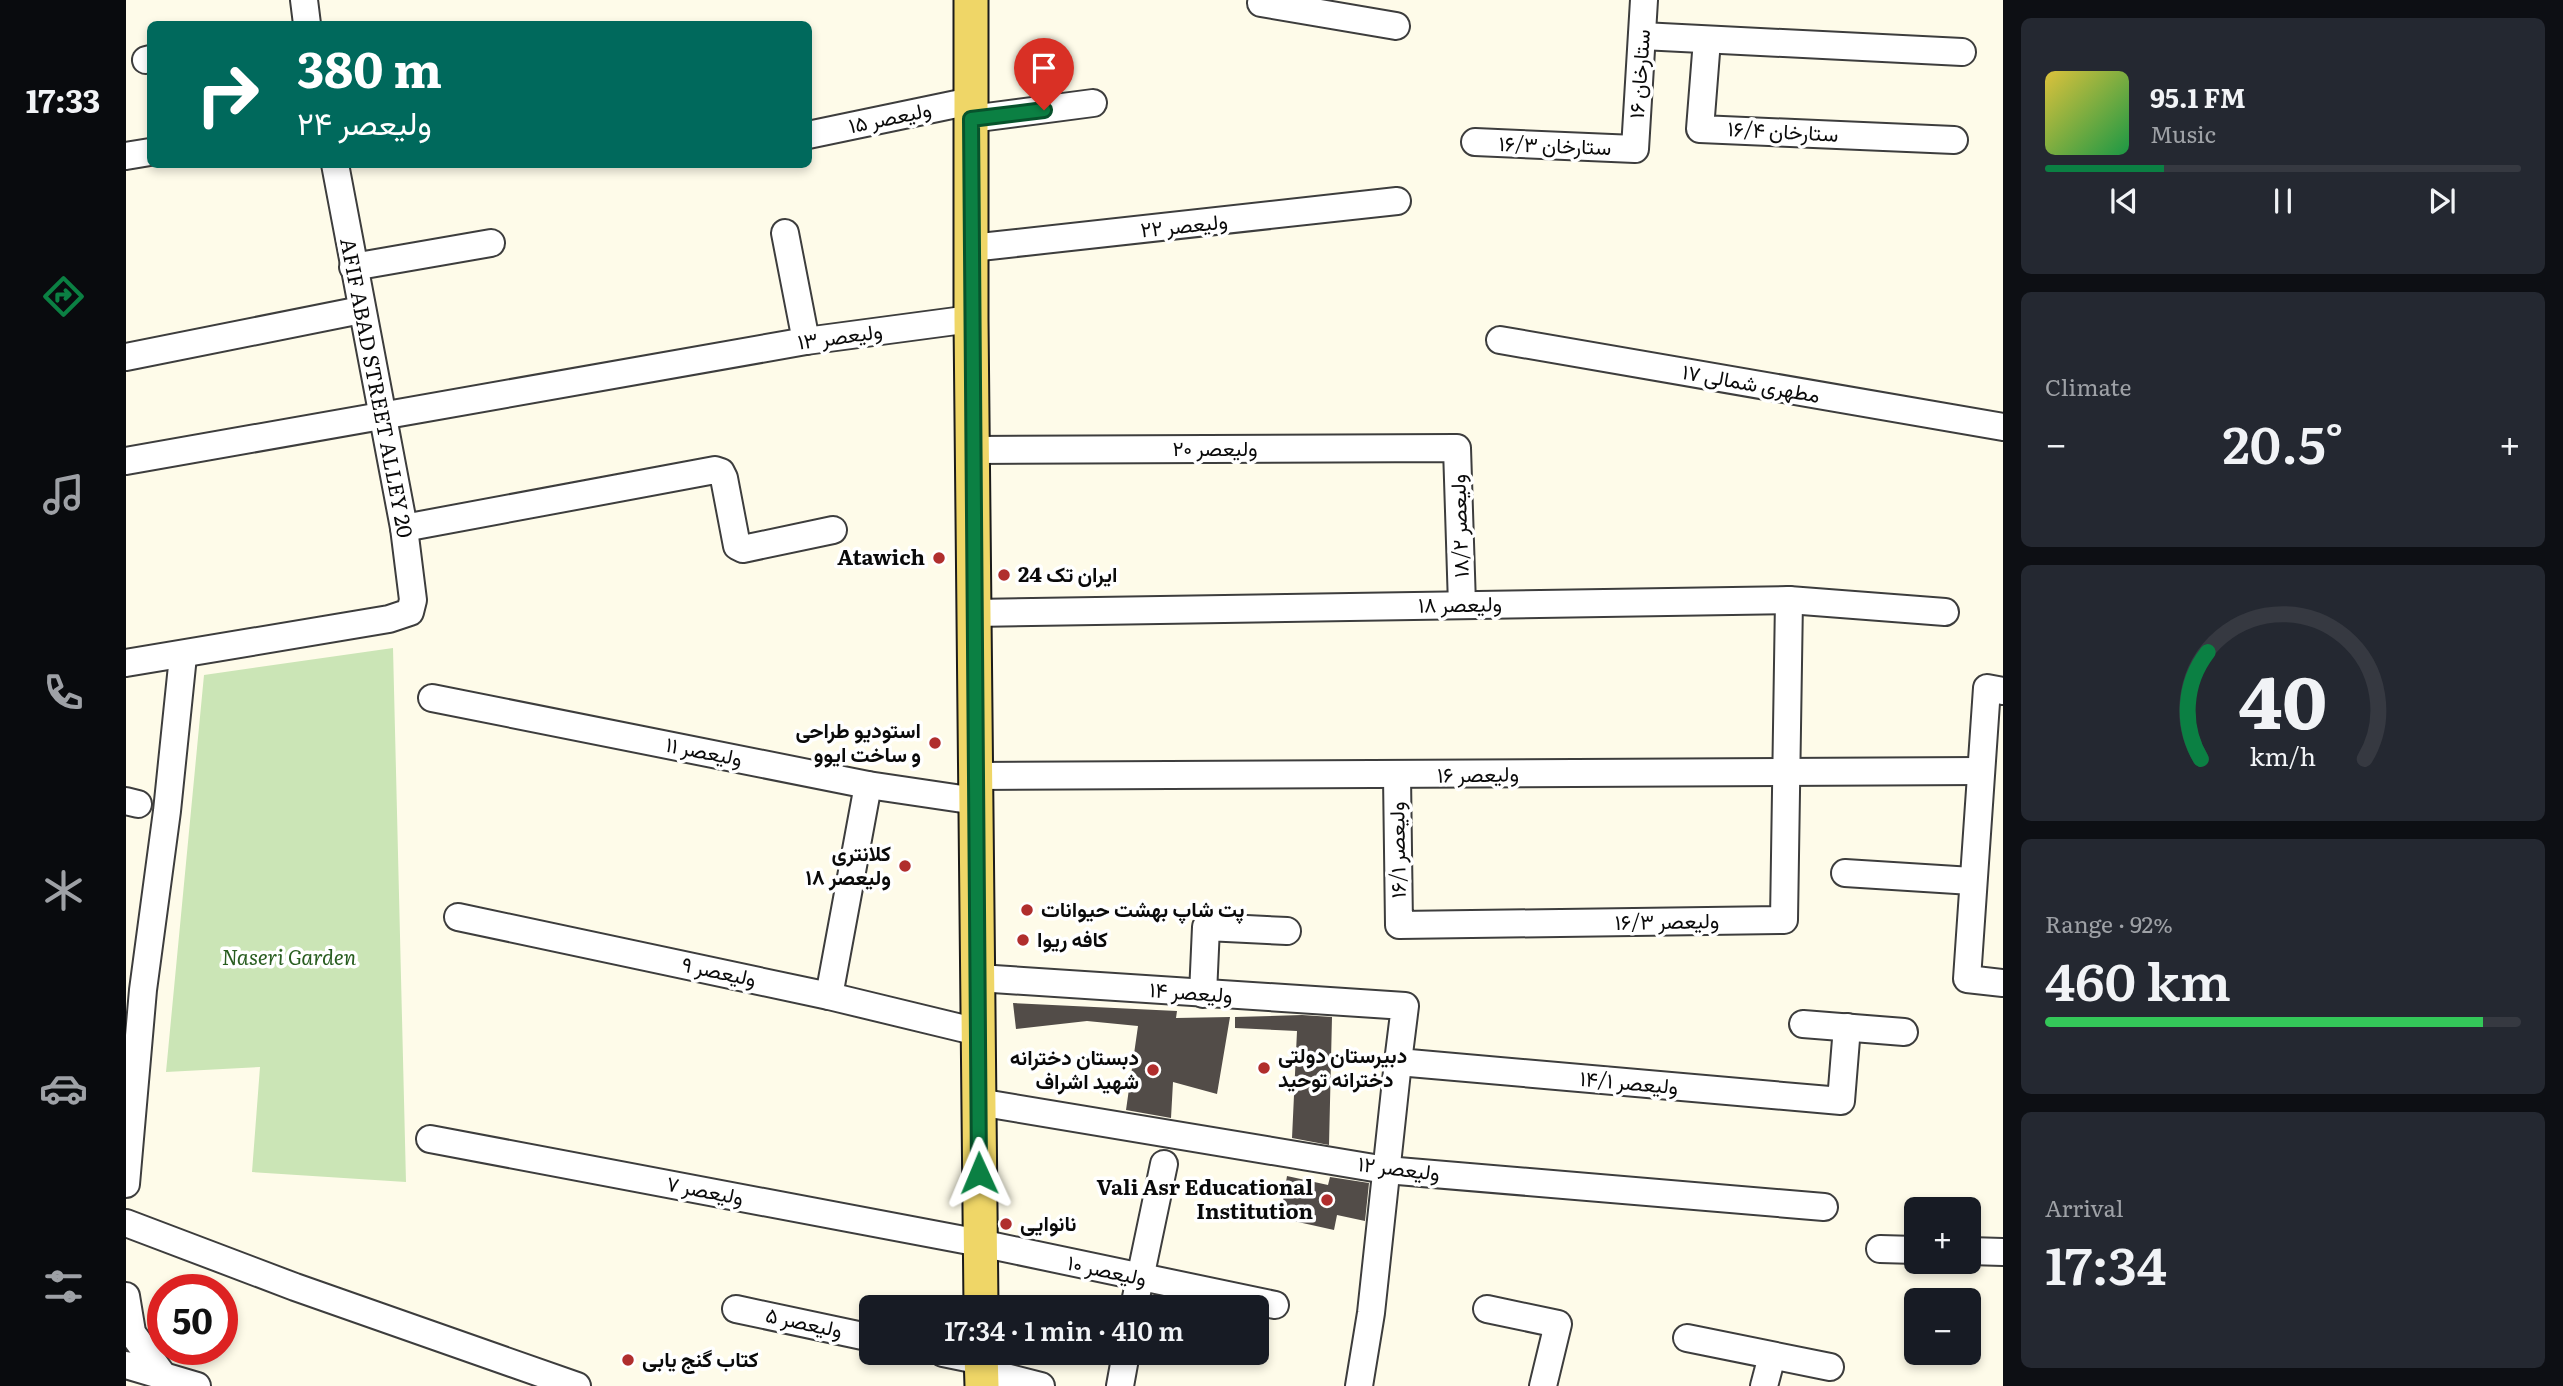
<!DOCTYPE html>
<meta charset="utf-8">
<style>
body{margin:0;font-family:Literata,Vazirmatn,serif;background:#242831;color:#f1f3f6;height:100vh;display:flex;flex-direction:column;font-size:26px;white-space:nowrap}
*{box-sizing:border-box;margin:0}
p{font-size:23px;color:#9ea1a6}
.icon{flex:none;width:38px;height:38px;fill:none;stroke:currentColor;stroke-width:2;stroke-linecap:round;stroke-linejoin:round}
.map{position:relative;flex:1;overflow:hidden}
.details{display:flex;flex-direction:column;gap:18px;padding:18px;background:#0d0f14;width:560px}
.details>*{flex:none}
.banner{position:absolute;left:21px;top:21px;width:665px;height:147px;border-radius:10px;box-shadow:0 4px 10px #0003;background:#00695c;color:#fff;overflow:hidden}
.tools{position:absolute;left:1778px;top:1197px;display:grid;gap:14px}
.tools a{display:grid;place-items:center;width:77px;height:77px;border-radius:10px;background:#171b24;box-shadow:0 4px 10px #0003;font-size:35px}
.speed{position:absolute;left:21px;top:1274px;display:flex;gap:14px;font-size:35px;font-weight:700;text-align:center}
.speed>*{display:grid;place-content:center;width:91px;height:91px;border-radius:50%;background:#171b24;box-shadow:0 4px 10px #0003;line-height:1}
.speed .limit{border:10px solid #d22;background:#fff;color:#111}
.pin{position:absolute;display:grid;place-items:center;width:60px;height:60px;color:#fff;margin:-72px -30px;border-radius:50% 50% 50% 0;rotate:-45deg;box-shadow:0 0 7px #0007}
.pin .icon{rotate:45deg}
.me{position:absolute;width:77px;margin:-38px;rotate:359deg;stroke-linejoin:round;filter:drop-shadow(0 0 5px #0008)}
.turn{display:flex;align-items:center;gap:24px;height:147px;padding:0 35px;font-size:32px}
.turn .icon{width:91px;height:91px;stroke-width:2.5}
.turn b{display:block;font-size:49px;line-height:60px}
.big{font-size:52px;font-weight:600;line-height:1.1}
.details .card{flex:1;display:flex;flex-direction:column;justify-content:center;gap:10px;min-width:0;padding:0 24px;border-radius:10px;background:#242831}
.details .dial{align-items:center;gap:0}
.dial svg{height:182px;overflow:visible;fill:none;stroke:#363941;stroke-width:7;stroke-linecap:round;text-anchor:middle}
.dial text{fill:#f1f3f6;stroke:none}
.song{display:flex;align-items:center;gap:21px}
.cover{width:84px;height:84px;border-radius:10px;background:linear-gradient(135deg,hsl(50 70% 55%),hsl(140 70% 35%))}
.played{height:7px;border-radius:4px;background:linear-gradient(90deg,#0b8043 25%,#363941 25%)}
.keys{display:flex;justify-content:space-around;direction:ltr}
.heat{display:flex;justify-content:space-between;align-items:center;font-size:38px;direction:ltr}
.charge{height:10px;border-radius:5px;background:linear-gradient(90deg,#34c759 92%,#363941 0)}
.trip{position:absolute;left:733px;top:1295px;width:410px;height:70px;border-radius:10px;background:#171b24;box-shadow:0 4px 10px #0003;font-weight:600;line-height:70px;text-align:center}
main{display:flex;flex:1;min-height:0}
.tabs{display:flex;flex-direction:column;width:126px;justify-content:space-around;align-items:center;background:#090b0e;color:#9ea1a6}
.tabs .icon{width:49px;height:49px}
.tabs .selected{color:#0b8043}
.tabs b{font-size:32px;color:#f1f3f6}
.map>svg:first-child{display:block}
.green{fill:#cbe5b6}
.building{fill:#524c48}
.lines{fill:none;stroke-linecap:round;stroke-linejoin:round}
.minor-casing{stroke:#3d3d3d;stroke-width:30}
.major-casing{stroke:#1b1b1b;stroke-width:37}
.minor{stroke:#fff;stroke-width:26}
.major{stroke:#efd667;stroke-width:33}
.route-casing{stroke:#07532c;stroke-width:18}
.route{stroke:#0b8043;stroke-width:12}
.poi-dot{fill:#b02e2d;stroke:#fff;stroke-width:2.5}
.labels{text-anchor:middle;stroke-width:7;stroke-linejoin:round;paint-order:stroke}
.street-label{font-size:21px;fill:#0a0a0a;stroke:#fff}
.poi-label{font-size:21px;font-weight:bold;fill:#0a0a0a;stroke:#fff;text-anchor:start}
.park-label{font-size:21px;font-style:italic;fill:#295d20;stroke:#fff}
</style>
<main>
<nav class="tabs">
<b>17:33</b>
<svg class="icon selected" aria-label="directions" viewBox="0 0 24 24"><path d="M12 3l9 9-9 9-9-9zM9 14v-3h6M13 9l2 2-2 2"/></svg>
<svg class="icon" aria-label="music" viewBox="0 0 24 24"><path d="M9 18V5l10-2v13"/><circle cx="6" cy="18" r="3"/><circle cx="16" cy="16" r="3"/></svg>
<svg class="icon" aria-label="phone" viewBox="0 0 24 24"><path d="M5 4h4l2 5-3 2q2 4 5 5l2-3 5 2v4C11 20 4 13 5 4z"/></svg>
<svg class="icon" aria-label="climate" viewBox="0 0 24 24"><path d="M12 3v18M4 7l16 10M4 17L20 7"/></svg>
<svg class="icon" aria-label="car" viewBox="0 0 24 24"><path d="M5 17H2v-5l4-1 3-4h7l3 4 3 1v5h-3M9 17h6M6 11h13"/><circle cx="7" cy="17" r="2"/><circle cx="17" cy="17" r="2"/></svg>
<svg class="icon" aria-label="filters" viewBox="0 0 24 24"><path d="M4 7h16M4 17h16"/><circle cx="9" cy="7" r="2"/><circle cx="15" cy="17" r="2"/></svg>
</nav>
<div class="map">
<svg width="1877" height="1386" viewBox="0 0 1877 1386">
<rect width="100%" height="100%" fill="#fefbe9"/>
<path class="green" d="M267,648l13,534 -154,-10 8,-105 -94,5 38,-397z"/>
<g class="building">
<path d="M887,1003l164,8 -1,7 54,-1 -13,77 -44,-12 -2,36 -45,-8 12,-84 -51,-5 -71,8z"/>
<path d="M1176,1015l30,2 -3,128 -37,-7 5,-107 -62,-3v-11z"/>
<path d="M1161,1176l41,9 2,-8 39,6 -4,38 -28,-6 -3,15 -54,-12z"/>
</g>
<g class="lines">
<g class="minor-casing">
<g id="minor">
<path d="M178,0l3,24"/>
<path d="M1135,3l135,23"/>
<path d="M1516,36l320,16"/>
<path d="M1581,40l-7,89 254,11"/>
<path d="M20,60l4,-1"/>
<path d="M845,119l122,-16"/>
<path d="M682,135l163,-34"/>
<path d="M1349,142l160,7 9,-149"/>
<path d="M0,156l24,-4"/>
<path d="M659,233l21,108"/>
<path d="M845,248l426,-47"/>
<path d="M227,267l138,-24"/>
<path d="M1374,340l503,87"/>
<path d="M0,357l235,-47"/>
<path d="M847,450l484,-2 5,157"/>
<path d="M0,461l680,-120 165,-22"/>
<path d="M278,528l311,-58 6,2 3,6 13,68 6,3 90,-19"/>
<path d="M848,613l815,-13 156,12"/>
<path d="M0,663l263,-44 21,-7 3,-12 -9,-72 -69,-364"/>
<path d="M1877,691l-16,-3 -20,291 36,4"/>
<path d="M306,698l436,87 108,16"/>
<path d="M850,776l1004,-5"/>
<path d="M1271,776l2,149 385,-5 5,-320"/>
<path d="M0,801l12,3"/>
<path d="M1719,873l127,8"/>
<path d="M332,917l371,79 149,36"/>
<path d="M852,978l427,28 -7,56 443,39 6,-74"/>
<path d="M1077,994l3,-67 81,4"/>
<path d="M703,996l39,-211"/>
<path d="M1677,1024l101,8"/>
<path d="M852,1102l408,68 438,37"/>
<path d="M304,1139l550,104 295,62"/>
<path d="M0,1184l17,-194 24,-179 16,-155"/>
<path d="M0,1223l169,64 282,99"/>
<path d="M1754,1249l36,1"/>
<path d="M1843,1251l34,1"/>
<path d="M0,1296l6,36"/>
<path d="M1008,1307l30,-143"/>
<path d="M610,1309l136,29"/>
<path d="M1361,1309l71,15 -15,62"/>
<path d="M9,1337l27,37"/>
<path d="M1561,1338l143,29"/>
<path d="M817,1353l39,8"/>
<path d="M0,1365l71,21"/>
<path d="M856,1371l59,15"/>
<path d="M994,1386l6,-33"/>
<path d="M1233,1386l12,-73 27,-251"/>
<path d="M1638,1386l8,-30"/>
</g>
</g>
<g class="major-casing">
<g id="major">
<path d="M845,0v319l10,988"/>
<path d="M855,1353l1,33"/>
</g>
</g>
<use href="#minor" class="minor"/>
<use href="#major" class="major"/>
</g>
<g class="lines">
<g class="route-casing">
<path id="route" d="M853,1173l-8,-1054 73,-9"/>
</g>
<use href="#route" class="route"/>
</g>
<g class="poi-dot">
<circle cx="813" cy="558" r="7"/>
<circle cx="878" cy="575" r="7"/>
<circle cx="809" cy="743" r="7"/>
<circle cx="779" cy="866" r="7"/>
<circle cx="901" cy="910" r="7"/>
<circle cx="897" cy="940" r="7"/>
<circle cx="1138" cy="1068" r="7"/>
<circle cx="1027" cy="1070" r="7"/>
<circle cx="1201" cy="1200" r="7"/>
<circle cx="880" cy="1224" r="7"/>
<circle cx="502" cy="1360" r="7"/>
</g>
<g class="labels">
<g class="street-label">
<text transform="translate(1514 74) rotate(-86)" y="7">۱۶ ستارخان</text>
<text transform="translate(764 118) rotate(-12)" y="7">۱۵ ولیعصر</text>
<text transform="translate(1657 132) rotate(3)" y="7">۱۶/۴ ستارخان</text>
<text transform="translate(1429 146) rotate(2)" y="7">۱۶/۳ ستارخان</text>
<text transform="translate(1058 226) rotate(-6)" y="7">۲۲ ولیعصر</text>
<text transform="translate(714 337) rotate(-8)" y="7">۱۳ ولیعصر</text>
<text transform="translate(1625 384) rotate(10)" y="7">۱۷ مطهری شمالی</text>
<text transform="translate(250 388) rotate(79)" y="7">AFIF ABAD STREET ALLEY 20</text>
<text x="1089" y="456">۲۰ ولیعصر</text>
<text transform="translate(1334 526) rotate(-92)" y="7">۱۸/۲ ولیعصر</text>
<text transform="translate(1334 605) rotate(-1)" y="7">۱۸ ولیعصر</text>
<text transform="translate(578 752) rotate(11)" y="7">۱۱ ولیعصر</text>
<text transform="translate(1352 775) rotate(-1)" y="7">۱۶ ولیعصر</text>
<text transform="translate(1272 850) rotate(-91)" y="7">۱۶/۱ ولیعصر</text>
<text transform="translate(1541 922) rotate(-1)" y="7">۱۶/۳ ولیعصر</text>
<text transform="translate(593 972) rotate(12)" y="7">۹ ولیعصر</text>
<text transform="translate(1065 993) rotate(4)" y="7">۱۴ ولیعصر</text>
<text transform="translate(1503 1083) rotate(5)" y="7">۱۴/۱ ولیعصر</text>
<text transform="translate(1273 1169) rotate(7)" y="7">۱۲ ولیعصر</text>
<text transform="translate(579 1191) rotate(11)" y="7">۷ ولیعصر</text>
<text transform="translate(981 1271) rotate(12)" y="7">۱۰ ولیعصر</text>
<text transform="translate(678 1323) rotate(12)" y="7">۵ ولیعصر</text>
</g>
<g class="poi-label">
<text x="799" y="565" text-anchor="end">Atawich</text>
<text x="892" y="582">ایران تک 24</text>
<text x="795" y="738" text-anchor="end">استودیو طراحی<tspan x="795" dy="24">و ساخت ایوو</tspan></text>
<text x="765" y="861" text-anchor="end">کلانتری<tspan x="765" dy="24">۱۸ ولیعصر</tspan></text>
<text x="915" y="917">پت شاپ بهشت حیوانات</text>
<text x="911" y="947">کافه ریوا</text>
<text x="1152" y="1063">دبیرستان دولتی<tspan x="1152" dy="24">دخترانه توحید</tspan></text>
<text x="1013" y="1065" text-anchor="end">دبستان دخترانه<tspan x="1013" dy="24">شهید اشراف</tspan></text>
<text x="1187" y="1195" text-anchor="end">Vali Asr Educational<tspan x="1187" dy="24">Institution</tspan></text>
<text x="894" y="1231">نانوایی</text>
<text x="516" y="1367">کتاب گنج یابی</text>
</g>
<g class="park-label">
<text x="163" y="965">Naseri Garden</text>
</g>
</g>
</svg>
<div class="tools">
<a>+</a>
<a>−</a>
</div>
<div class="speed"><div class="limit">50</div></div>
<div class="pin" style="left:918px;top:110px;background:#d93025"><svg class="icon" aria-label="arrive" viewBox="0 0 24 24"><path d="M6 21V4h12l-3 4 3 4H6"/></svg></div>
<svg class="me" style="left:853px;top:1173px" viewBox="-20 -20 40 40"><path d="M0-17L14 15 0 8-14 15z" fill="#0b8043" stroke="#fff" stroke-width="4"/></svg>
<div class="trip">17:34 · 1 min · 410 m</div>
<div class="banner">
<div class="turn"><svg class="icon" aria-label="right" viewBox="0 0 24 24"><path d="M7 20v-9h11M14 6l5 5-5 5"/></svg><div><b>380 m</b>۲۴ ولیعصر</div></div>
</div>
</div>
<section class="details">
<div class="card">
<div class="song"><i class="cover"></i><div><b>95.1 FM</b><p>Music</p></div></div>
<div class="played"></div>
<div class="keys"><svg class="icon" aria-label="previous" viewBox="0 0 24 24"><path d="M18 5L8 12l10 7zM5 5v14"/></svg><svg class="icon" aria-label="pause" viewBox="0 0 24 24"><path d="M8 5v14M16 5v14"/></svg><svg class="icon" aria-label="next" viewBox="0 0 24 24"><path d="M6 5l10 7-10 7zM19 5v14"/></svg></div>
</div>
<div class="card"><p>Climate</p>
<div class="heat"><a>−</a><b class="big">20.5°</b><a>+</a></div>
</div>
<div class="card dial"><svg viewBox="0 0 100 80">
<path d="M14 69A42 42 0 1 1 86 69"/>
<path d="M14 69A42 42 0 0 1 17 22" stroke="#0b8043"/>
<text x="50" y="56" font-size="32" font-weight="700">40</text>
<text x="50" y="72" font-size="11">km/h</text>
</svg></div>
<div class="card"><p>Range · 92%</p><b class="big">460 km</b><div class="charge"></div></div>
<div class="card"><p>Arrival</p><b class="big">17:34</b></div>
</section>
</main>
